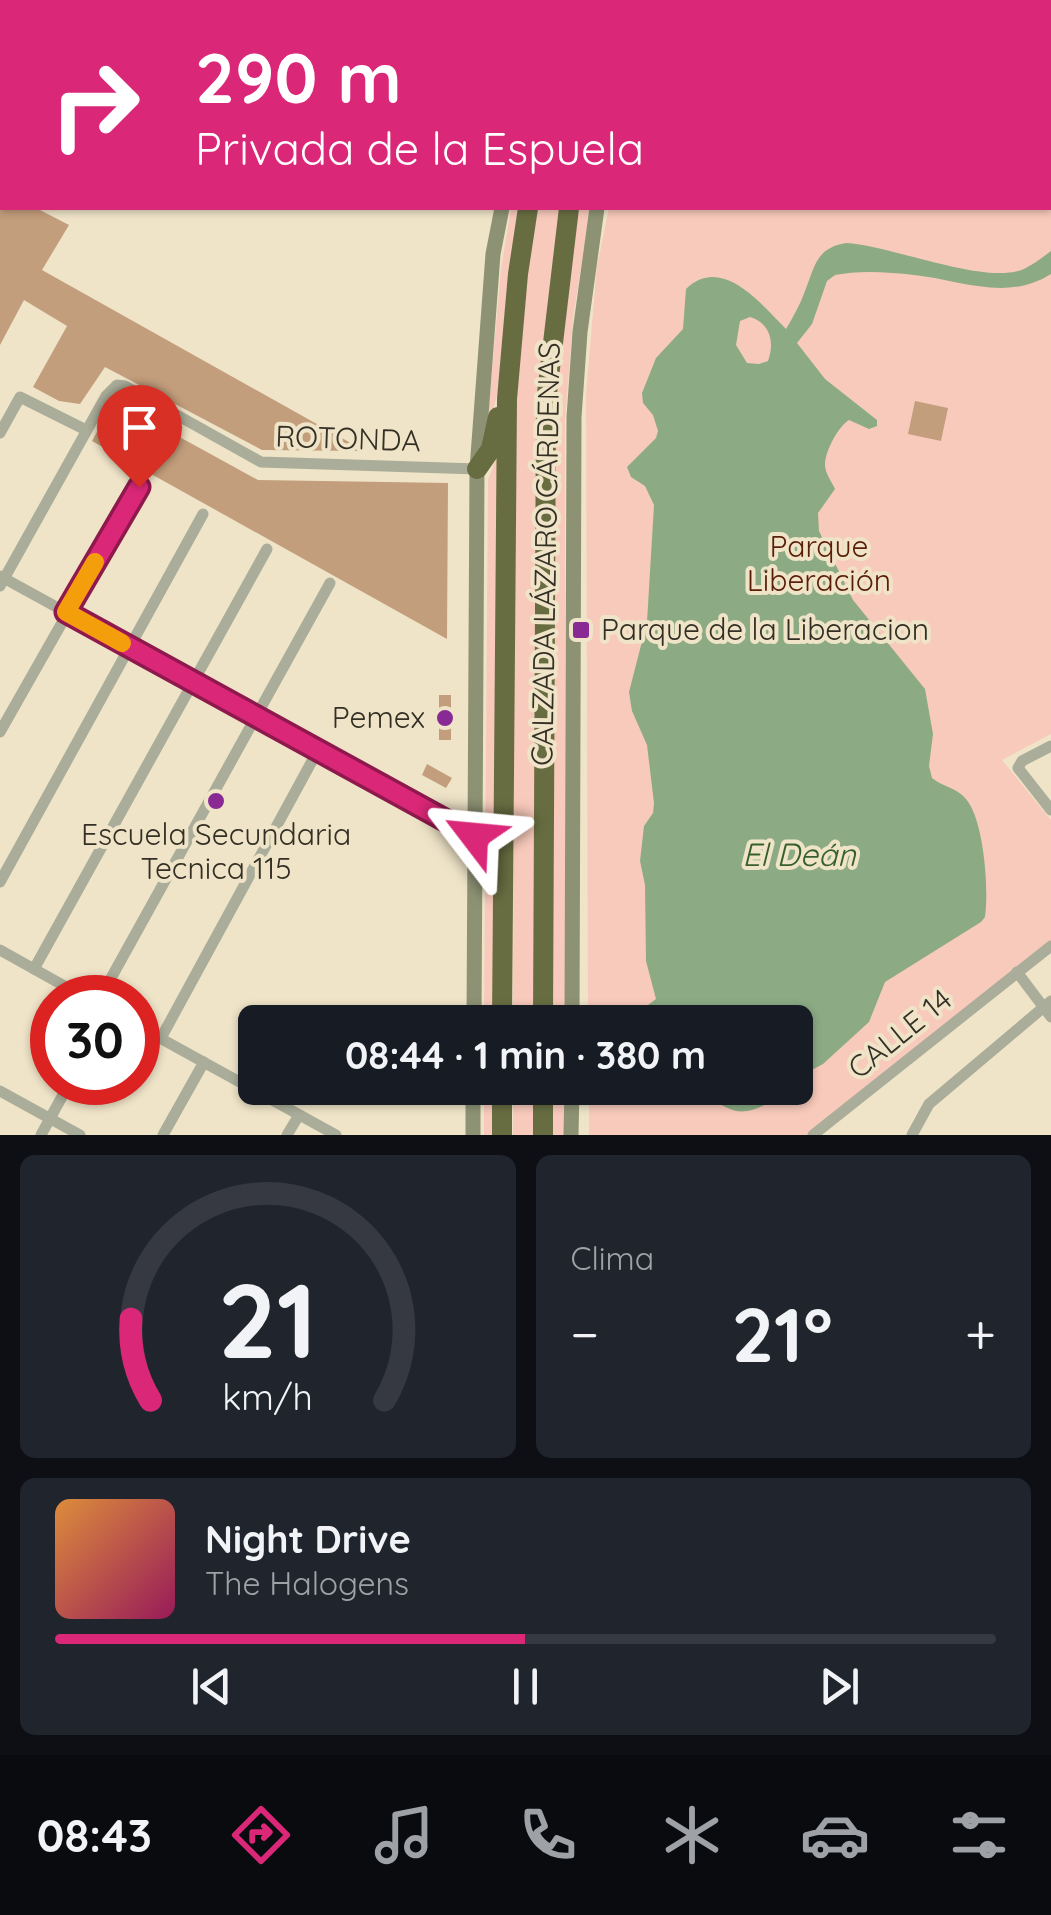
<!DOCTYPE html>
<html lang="es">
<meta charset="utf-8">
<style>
body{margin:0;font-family:Quicksand,sans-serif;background:#20242c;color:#f1f3f6;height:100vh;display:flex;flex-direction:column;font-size:38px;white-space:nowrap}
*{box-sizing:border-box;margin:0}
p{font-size:32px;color:#9ea1a6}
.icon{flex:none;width:55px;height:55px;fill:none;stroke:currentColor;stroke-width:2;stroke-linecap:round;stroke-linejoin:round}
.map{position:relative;height:1135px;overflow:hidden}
.panel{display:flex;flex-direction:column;gap:20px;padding:20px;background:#0d0f14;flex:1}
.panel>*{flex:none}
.banner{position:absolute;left:0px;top:0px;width:1052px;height:210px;box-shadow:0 2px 8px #0004;background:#db2777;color:#fff;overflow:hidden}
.speed{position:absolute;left:30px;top:975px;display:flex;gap:20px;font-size:50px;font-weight:700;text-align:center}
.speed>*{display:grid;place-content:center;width:130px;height:130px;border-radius:50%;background:#171b24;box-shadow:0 2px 8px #0004;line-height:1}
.speed .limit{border:15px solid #d22;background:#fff;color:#111}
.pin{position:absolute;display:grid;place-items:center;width:85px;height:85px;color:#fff;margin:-102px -42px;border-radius:50% 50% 50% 0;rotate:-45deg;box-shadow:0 0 10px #0007}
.pin .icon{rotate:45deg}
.me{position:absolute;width:110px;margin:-55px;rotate:299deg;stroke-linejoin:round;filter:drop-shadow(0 0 8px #0008)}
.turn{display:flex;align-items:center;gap:35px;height:210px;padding:0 30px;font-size:45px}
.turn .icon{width:130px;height:130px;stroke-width:2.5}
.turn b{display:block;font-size:70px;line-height:85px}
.big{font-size:75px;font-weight:700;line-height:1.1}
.panel .card{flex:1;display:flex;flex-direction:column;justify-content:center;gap:15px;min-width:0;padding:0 35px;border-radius:15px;background:#20242c}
.panel .dial{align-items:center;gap:0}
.dial svg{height:260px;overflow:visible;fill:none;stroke:#363941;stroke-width:7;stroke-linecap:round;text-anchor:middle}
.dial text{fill:#f1f3f6;stroke:none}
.song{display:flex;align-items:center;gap:30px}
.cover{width:120px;height:120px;border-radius:15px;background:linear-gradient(135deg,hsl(30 70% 55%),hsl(330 70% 35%))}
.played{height:10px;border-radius:5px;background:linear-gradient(90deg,#db2777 50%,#363941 50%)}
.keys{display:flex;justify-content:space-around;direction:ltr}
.heat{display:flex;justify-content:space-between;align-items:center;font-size:55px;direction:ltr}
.panel .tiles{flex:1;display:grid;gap:20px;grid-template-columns:1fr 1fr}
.card:last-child{grid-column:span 2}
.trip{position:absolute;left:238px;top:1005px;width:575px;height:100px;border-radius:15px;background:#171b24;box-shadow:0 2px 8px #0004;font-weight:700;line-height:100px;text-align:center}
.menu{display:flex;height:160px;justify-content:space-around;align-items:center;background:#090b0e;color:#9ea1a6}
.menu .icon{width:70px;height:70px}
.menu .active{color:#db2777}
.menu b{font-size:45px;color:#f1f3f6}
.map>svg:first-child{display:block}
.built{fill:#eadcb8}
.green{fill:#f8cabb}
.water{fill:#8cab85;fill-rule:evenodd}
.building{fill:#c39e7c}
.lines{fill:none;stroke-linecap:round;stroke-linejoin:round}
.minor{stroke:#aaad99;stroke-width:11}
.secondary{stroke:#8d9274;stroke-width:15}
.motorway{stroke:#686d41;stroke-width:20}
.route-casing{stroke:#8e194d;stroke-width:25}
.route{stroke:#db2777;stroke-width:18}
.slow{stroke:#f59e0b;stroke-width:18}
.poi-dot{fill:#892a94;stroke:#efe4c8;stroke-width:4}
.labels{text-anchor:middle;stroke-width:8;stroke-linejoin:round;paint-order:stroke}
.street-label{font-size:30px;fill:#332f24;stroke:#efe4c8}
.park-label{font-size:30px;fill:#5a1e08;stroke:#efe4c8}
.poi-label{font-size:30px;fill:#332f24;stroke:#efe4c8;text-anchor:start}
.water-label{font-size:32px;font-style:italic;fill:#355f2b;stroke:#efe4c8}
</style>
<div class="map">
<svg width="1051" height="1135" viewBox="0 0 1051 1135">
<rect width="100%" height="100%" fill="#efe4c8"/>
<path class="built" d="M120,0h413l-408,2z"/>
<g class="green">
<path d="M1051,48v686l-49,26 49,60v124l-242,191h-220v-47h206v-66h-207l-2,-628 11,-128 12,-58h441z"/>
<path d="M511,208h11l-17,154 -19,78 15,-171z"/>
<path d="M535,208h25l-23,814h-24l2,-600 7,-111z"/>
<path d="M578,208h12l-17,111 -8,102v601h-12l1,-600z"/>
<path d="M501,445l-3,577h-14l4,-542z"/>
<path d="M484,1088h14l-1,47h-13z"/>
<rect x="513" y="1088" width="24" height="47"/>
<rect x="553" y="1088" width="12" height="47"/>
</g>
<g class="water">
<path d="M846,243c45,2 139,43 178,26 10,-5 19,-12 27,-18v23c-44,28 -90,6 -137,1 -25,-3 -55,-5 -79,0l-8,6 -15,43 -15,19 28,36 52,41v6l-8,3 -20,-9c-11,7 -24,31 -24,45 0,8 7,17 10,24l-17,24 1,18 34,69 72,89 8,45 -4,32 3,12c11,9 24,9 34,21 18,21 23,90 19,118l-4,5 -96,60 -16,40 -46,42 -28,15v-57h-159l8,-14 12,-9 -10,-38 -1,-76 -5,-24 4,-35 9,-13 1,-10 -7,-58 -15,-34 -3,-19 18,-70 7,-117 -9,-19 -14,-9 -4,-10 29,-29 2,-7 -5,-16 -10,-12 -1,-10 14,-35 27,-29 3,-40c36,-35 76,16 100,40 7,-12 14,-24 19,-38 10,-25 11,-43 41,-48zM750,317c20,6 25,25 18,44l-9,3 -12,-1 -11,-18 4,-24z"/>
<path d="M660,1088h127c-12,12 -32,26 -51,23 -13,-3 -24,-14 -37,-16 -15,-3 -27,4 -39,-7z"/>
</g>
<g class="building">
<path d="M0,208h36l33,17 -27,45 323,181 -103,-1 -157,-83 -25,37 -21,-3 -26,-14 34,-61 -43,-26 -24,45z"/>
<path d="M114,401l144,79 190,3 -1,156 -355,-198z"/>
<path d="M915,401l33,7 -7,33 -33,-7z"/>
<rect x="439" y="695" width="12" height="45"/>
<path d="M427,764l25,14 -6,10 -24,-13z"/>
</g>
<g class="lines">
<g class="minor">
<path d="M977,2l74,-1"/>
<path d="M0,433l20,-36 66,33"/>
<path d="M0,576l474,260"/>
<path d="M0,586l106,-190 11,-11 8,1 136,76 216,7"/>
<path d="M0,732l139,-245"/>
<path d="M1051,746l-29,15 -4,7 33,42"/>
<path d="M0,882l203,-368"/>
<path d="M0,950l86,48"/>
<path d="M34,969l233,-420"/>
<path d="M1017,972l34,45"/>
<path d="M100,998l230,-415"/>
<path d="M138,1026l198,109"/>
<path d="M161,1038l157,-288"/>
<path d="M0,1091l80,44"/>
<path d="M41,1135l29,-53"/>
<path d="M163,1135l41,-73"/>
<path d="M287,1135l12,-20"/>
<path d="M813,1135l238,-189"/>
<path d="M912,1135l17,-31 122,-103"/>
</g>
<g class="secondary">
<path d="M543,2l1,-2"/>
<path d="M637,2l1,-2"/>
<path d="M474,1022l3,-553 16,-215 9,-46"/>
<path d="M572,1022l2,-605 6,-85 17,-124"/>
<path d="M473,1135v-47"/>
<path d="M571,1135l1,-47"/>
</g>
<g class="motorway">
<path d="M569,2v-2"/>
<path d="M611,2v-2"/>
<path d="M477,469l14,-20 7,-32"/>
<path d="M502,1022l5,-623 11,-125 10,-66"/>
<path d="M543,1022l3,-620 23,-194"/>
<path d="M502,1135v-47"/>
<path d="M543,1135v-47"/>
</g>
</g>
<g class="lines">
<g class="route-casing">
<path id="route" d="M139,487l-73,125 408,224"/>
</g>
<use href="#route" class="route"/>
<path class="slow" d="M95,562l-29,50 56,31"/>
</g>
<g class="poi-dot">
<rect x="571" y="620" width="20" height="20" rx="5"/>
<circle cx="445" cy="718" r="10"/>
<circle cx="216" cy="801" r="10"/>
</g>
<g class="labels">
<g class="street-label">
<text transform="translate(348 439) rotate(2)" y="10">ROTONDA</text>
<text transform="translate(546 554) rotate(-89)" y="10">CALZADA LÁZARO CÁRDENAS</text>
<text transform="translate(900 1034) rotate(-39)" y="10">CALLE 14</text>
</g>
<g class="park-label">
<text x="819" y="557">Parque<tspan x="819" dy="34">Liberación</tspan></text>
</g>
<g class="poi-label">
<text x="601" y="640">Parque de la Liberacion</text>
<text x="425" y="728" text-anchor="end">Pemex</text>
<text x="216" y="845" text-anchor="middle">Escuela Secundaria<tspan x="216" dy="34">Tecnica 115</tspan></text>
</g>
<g class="water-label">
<text x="799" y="866">El Deán</text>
</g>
</g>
</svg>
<div class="speed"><div class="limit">30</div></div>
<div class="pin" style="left:139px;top:487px;background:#d93025"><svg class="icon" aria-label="arrive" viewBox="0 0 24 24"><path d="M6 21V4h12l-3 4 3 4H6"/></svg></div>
<svg class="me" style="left:474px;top:836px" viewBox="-20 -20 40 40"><path d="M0-17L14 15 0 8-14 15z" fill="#db2777" stroke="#fff" stroke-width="4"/></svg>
<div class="trip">08:44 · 1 min · 380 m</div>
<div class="banner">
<div class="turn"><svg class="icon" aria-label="right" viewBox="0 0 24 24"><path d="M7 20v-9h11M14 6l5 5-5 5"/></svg><div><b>290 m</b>Privada de la Espuela</div></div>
</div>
</div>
<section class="panel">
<div class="tiles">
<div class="card dial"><svg viewBox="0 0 100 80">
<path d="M14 69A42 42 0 1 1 86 69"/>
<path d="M14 69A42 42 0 0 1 8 44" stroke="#db2777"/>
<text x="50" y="56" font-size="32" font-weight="700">21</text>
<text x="50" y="72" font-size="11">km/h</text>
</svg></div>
<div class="card"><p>Clima</p>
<div class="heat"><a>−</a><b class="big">21°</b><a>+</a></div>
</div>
<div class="card">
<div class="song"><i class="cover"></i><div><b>Night Drive</b><p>The Halogens</p></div></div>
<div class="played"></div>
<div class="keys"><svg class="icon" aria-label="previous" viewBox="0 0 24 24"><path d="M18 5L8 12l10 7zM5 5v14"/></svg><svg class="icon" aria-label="pause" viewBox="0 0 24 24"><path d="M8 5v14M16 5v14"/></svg><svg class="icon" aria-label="next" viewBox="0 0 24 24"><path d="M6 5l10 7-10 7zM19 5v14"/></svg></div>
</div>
</div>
</section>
<nav class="menu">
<b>08:43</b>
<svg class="icon active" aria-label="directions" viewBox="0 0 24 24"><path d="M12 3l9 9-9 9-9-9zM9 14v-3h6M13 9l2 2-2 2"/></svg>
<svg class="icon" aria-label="music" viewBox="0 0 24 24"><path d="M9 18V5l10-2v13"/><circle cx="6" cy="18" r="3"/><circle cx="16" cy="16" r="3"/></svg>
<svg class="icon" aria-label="phone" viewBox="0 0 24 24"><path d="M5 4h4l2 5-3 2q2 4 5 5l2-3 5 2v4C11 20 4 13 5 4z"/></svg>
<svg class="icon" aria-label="climate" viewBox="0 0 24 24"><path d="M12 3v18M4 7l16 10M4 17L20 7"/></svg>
<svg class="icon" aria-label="car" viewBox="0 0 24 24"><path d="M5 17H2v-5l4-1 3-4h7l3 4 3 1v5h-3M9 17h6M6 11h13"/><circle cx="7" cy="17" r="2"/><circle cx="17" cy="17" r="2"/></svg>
<svg class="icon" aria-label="filters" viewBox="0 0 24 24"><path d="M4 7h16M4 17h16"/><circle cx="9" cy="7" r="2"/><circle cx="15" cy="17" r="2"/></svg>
</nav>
